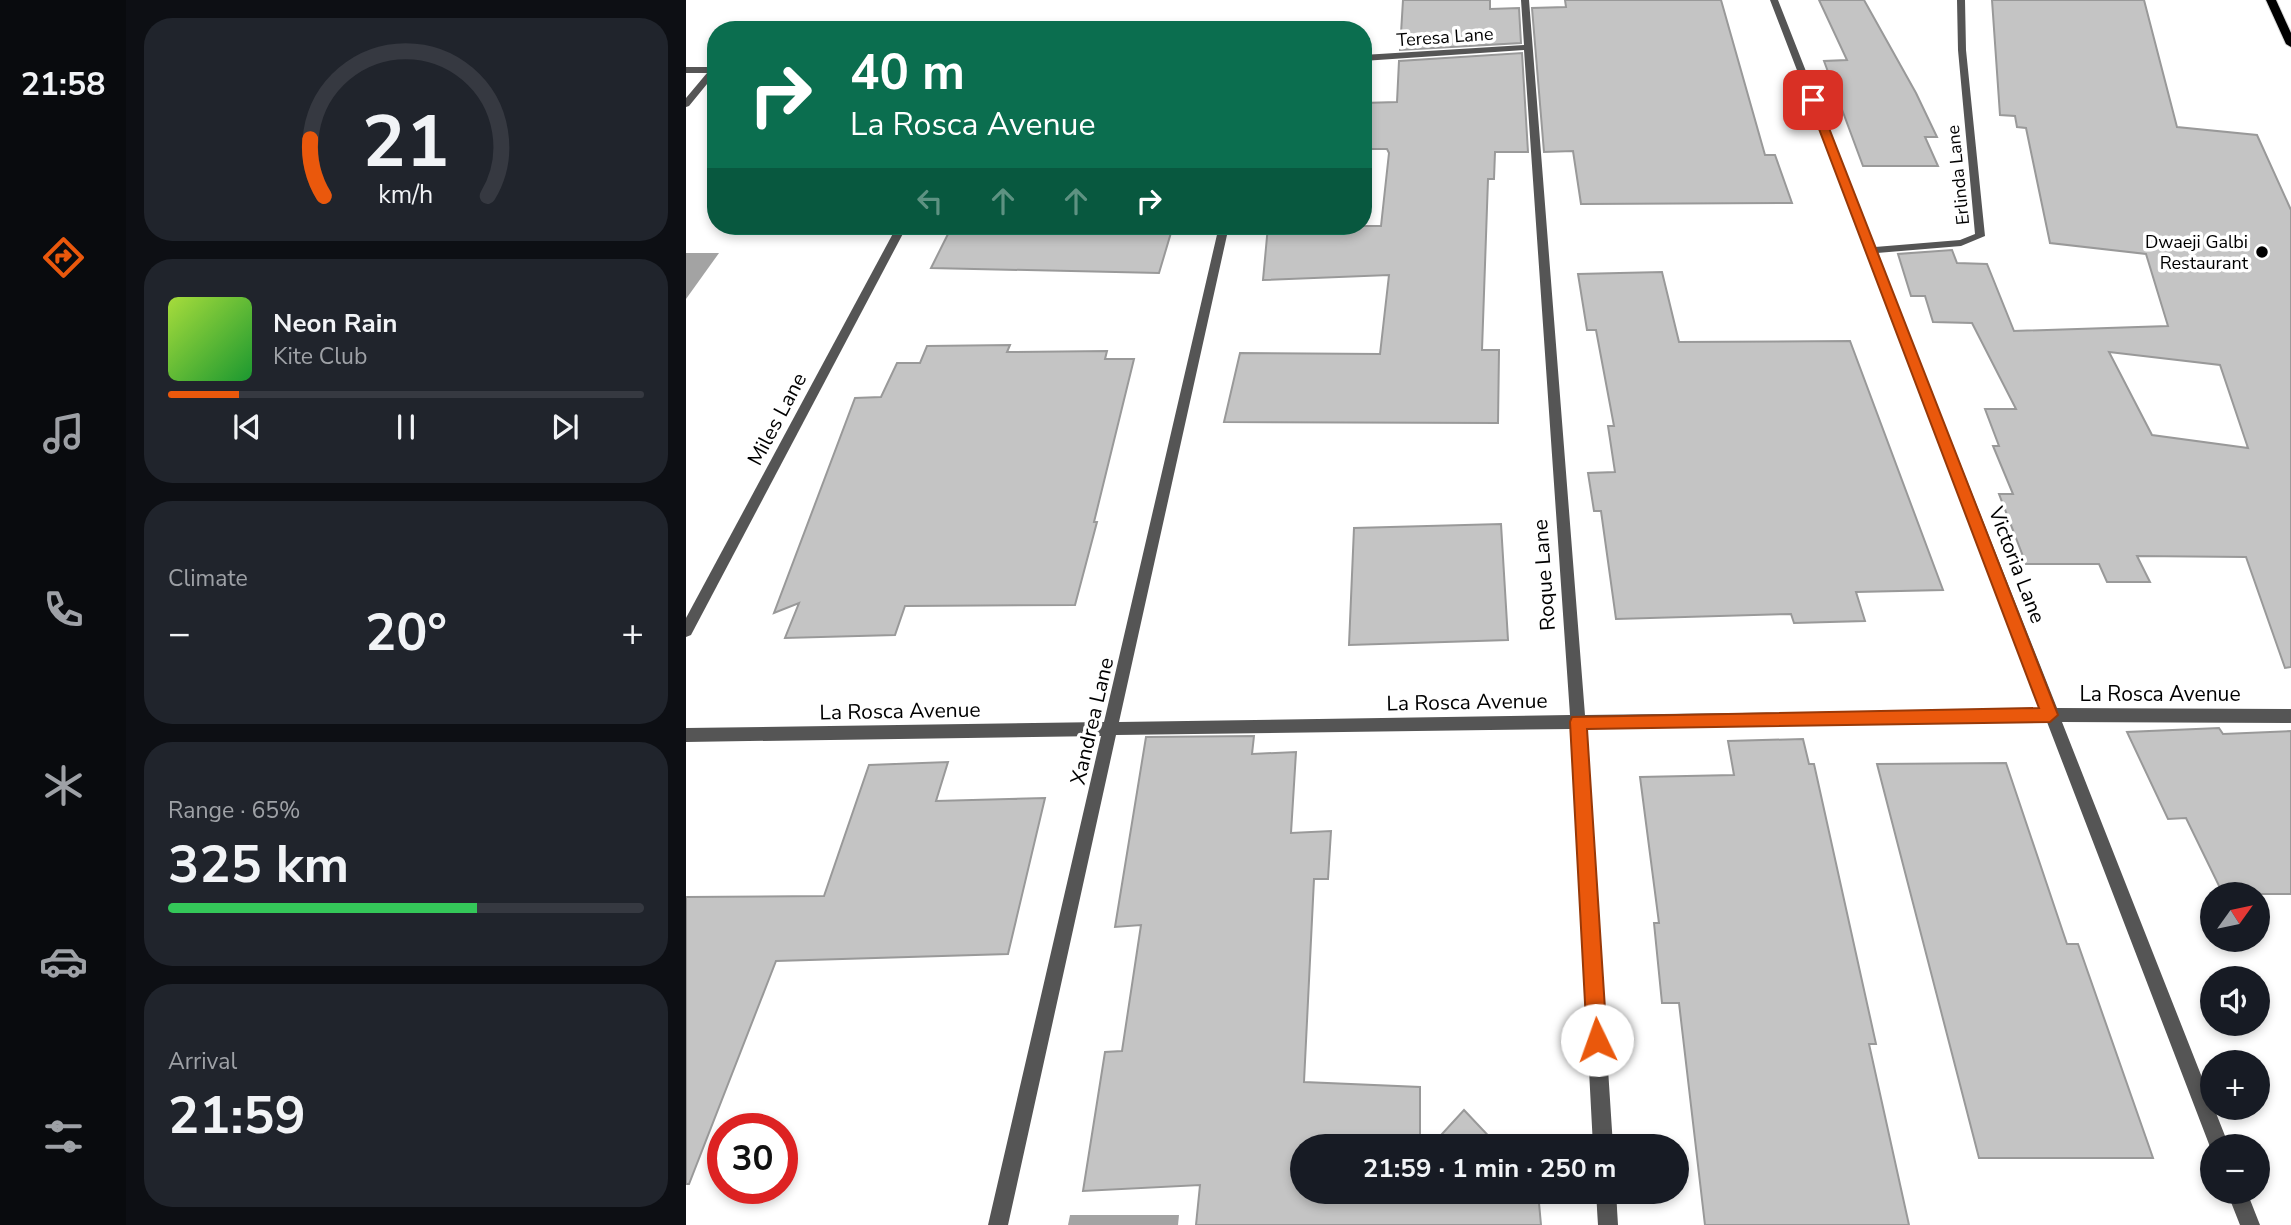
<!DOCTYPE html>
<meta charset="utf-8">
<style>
body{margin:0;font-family:"Nunito Sans",sans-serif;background:#20242c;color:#f1f3f6;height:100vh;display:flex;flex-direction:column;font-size:26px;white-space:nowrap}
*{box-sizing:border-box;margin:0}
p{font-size:23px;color:#9ea1a6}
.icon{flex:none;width:38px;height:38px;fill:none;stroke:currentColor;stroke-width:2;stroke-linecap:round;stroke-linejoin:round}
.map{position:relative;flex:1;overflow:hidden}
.details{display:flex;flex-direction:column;gap:18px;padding:18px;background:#0d0f14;width:560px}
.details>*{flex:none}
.top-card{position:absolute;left:21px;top:21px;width:665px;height:214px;border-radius:28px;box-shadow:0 4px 10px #0003;background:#0b6e4f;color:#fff;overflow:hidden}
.needle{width:46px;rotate:57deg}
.fabs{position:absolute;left:1514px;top:882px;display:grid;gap:14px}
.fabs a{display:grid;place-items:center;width:70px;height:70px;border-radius:50%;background:#171b24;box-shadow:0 4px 10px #0003;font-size:35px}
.speed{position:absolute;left:21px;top:1113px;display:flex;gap:14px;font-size:35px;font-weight:700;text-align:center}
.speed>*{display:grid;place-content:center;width:91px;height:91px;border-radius:50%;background:#171b24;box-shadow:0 4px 10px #0003;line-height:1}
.speed .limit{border:10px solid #d22;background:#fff;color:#111}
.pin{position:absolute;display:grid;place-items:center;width:60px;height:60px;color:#fff;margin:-30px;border-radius:14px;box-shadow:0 4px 10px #0006}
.me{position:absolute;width:77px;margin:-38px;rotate:357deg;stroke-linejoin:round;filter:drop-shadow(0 0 5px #0008)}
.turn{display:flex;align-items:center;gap:24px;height:147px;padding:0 28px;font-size:32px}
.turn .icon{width:91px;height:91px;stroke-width:2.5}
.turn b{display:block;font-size:49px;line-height:60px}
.lanes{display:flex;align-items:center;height:66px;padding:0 28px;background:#0003;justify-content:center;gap:35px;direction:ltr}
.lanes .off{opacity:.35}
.big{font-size:52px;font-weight:700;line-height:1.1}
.details .tile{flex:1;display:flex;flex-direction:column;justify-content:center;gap:10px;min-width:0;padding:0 24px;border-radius:28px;background:#20242c}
.details .dial{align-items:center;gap:0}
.dial svg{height:182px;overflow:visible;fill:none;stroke:#363941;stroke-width:7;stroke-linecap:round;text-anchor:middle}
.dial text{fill:#f1f3f6;stroke:none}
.song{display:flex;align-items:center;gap:21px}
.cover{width:84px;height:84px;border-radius:10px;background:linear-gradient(135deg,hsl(80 70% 55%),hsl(130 70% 35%))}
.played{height:7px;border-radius:4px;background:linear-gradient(90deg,#ea580c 15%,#363941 15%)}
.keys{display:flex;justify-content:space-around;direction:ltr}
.heat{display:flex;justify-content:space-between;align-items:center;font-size:38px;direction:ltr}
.charge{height:10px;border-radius:5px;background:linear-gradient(90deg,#34c759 65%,#363941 0)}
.trip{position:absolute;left:604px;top:1134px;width:399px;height:70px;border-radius:35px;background:#171b24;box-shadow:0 4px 10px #0003;font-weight:700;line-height:70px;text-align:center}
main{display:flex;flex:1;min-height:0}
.menu{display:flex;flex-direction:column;width:126px;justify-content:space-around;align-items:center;background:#090b0e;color:#9ea1a6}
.menu .icon{width:49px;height:49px}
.menu .selected{color:#ea580c}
.menu b{font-size:32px;color:#f1f3f6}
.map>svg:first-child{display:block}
.water{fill:#a3a3a3}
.building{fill:#c4c4c4;stroke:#999;stroke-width:2;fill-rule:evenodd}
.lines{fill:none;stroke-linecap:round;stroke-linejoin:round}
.primary-casing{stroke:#dbdbdb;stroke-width:2}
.street{fill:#555;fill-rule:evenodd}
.primary{fill:#000;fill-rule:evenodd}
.route{fill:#ea580c;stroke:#983908;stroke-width:2}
.poi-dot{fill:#000;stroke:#fff;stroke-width:2.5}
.labels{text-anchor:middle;stroke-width:7;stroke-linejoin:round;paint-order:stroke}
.far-street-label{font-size:18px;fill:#000;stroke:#fff}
.far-poi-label{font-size:18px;fill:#000;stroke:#fff;text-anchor:end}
.street-label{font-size:21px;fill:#000;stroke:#fff}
</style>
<main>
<nav class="menu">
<b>21:58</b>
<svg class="icon selected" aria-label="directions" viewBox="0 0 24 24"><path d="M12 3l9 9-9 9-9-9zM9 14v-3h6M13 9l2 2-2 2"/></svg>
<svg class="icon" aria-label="music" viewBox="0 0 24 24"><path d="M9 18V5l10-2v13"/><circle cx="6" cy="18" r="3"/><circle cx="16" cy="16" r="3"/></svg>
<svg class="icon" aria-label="phone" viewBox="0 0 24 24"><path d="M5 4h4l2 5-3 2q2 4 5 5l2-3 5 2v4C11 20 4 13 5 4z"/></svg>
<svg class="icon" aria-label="climate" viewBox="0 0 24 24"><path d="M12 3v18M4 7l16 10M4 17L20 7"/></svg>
<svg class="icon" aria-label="car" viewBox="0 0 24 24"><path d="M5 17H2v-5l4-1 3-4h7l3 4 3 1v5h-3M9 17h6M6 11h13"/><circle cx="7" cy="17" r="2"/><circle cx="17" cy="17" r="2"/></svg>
<svg class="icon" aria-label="filters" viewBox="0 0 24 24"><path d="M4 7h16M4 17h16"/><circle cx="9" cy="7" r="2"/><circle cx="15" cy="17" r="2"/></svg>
</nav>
<section class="details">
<div class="tile dial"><svg viewBox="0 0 100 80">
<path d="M14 69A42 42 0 1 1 86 69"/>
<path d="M14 69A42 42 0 0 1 8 44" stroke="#ea580c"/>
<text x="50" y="56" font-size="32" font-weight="700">21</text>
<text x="50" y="72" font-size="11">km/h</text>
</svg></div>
<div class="tile">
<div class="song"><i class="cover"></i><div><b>Neon Rain</b><p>Kite Club</p></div></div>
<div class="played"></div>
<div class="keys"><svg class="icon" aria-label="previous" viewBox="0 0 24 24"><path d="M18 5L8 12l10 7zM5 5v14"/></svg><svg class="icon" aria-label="pause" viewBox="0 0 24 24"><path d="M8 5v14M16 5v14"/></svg><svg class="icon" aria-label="next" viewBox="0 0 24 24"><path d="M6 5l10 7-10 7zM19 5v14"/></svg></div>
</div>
<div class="tile"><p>Climate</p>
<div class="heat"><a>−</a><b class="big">20°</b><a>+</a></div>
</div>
<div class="tile"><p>Range · 65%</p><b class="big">325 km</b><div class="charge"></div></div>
<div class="tile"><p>Arrival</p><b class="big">21:59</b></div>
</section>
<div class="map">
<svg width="1605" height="1225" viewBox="0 0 1605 1225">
<rect width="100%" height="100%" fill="#fff"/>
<g class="water">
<path d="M0,253h33l-33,46z"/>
<path d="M384,1215h109l-1,10h-110z"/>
</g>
<g class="building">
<path d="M717,0h87v9l29,-1 2,35 -121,7z"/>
<path d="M879,0h156l44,155h10l17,48 -211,1 -8,-53 -29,1 -12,-144 34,-1z"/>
<path d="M1133,0h45l52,93 21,44h-12l13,29h-75l-39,-105 23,-1z"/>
<path d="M1306,0h152l33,127 80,8 34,75v457l-6,1 -39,-111 -109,-1 13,26h-43l-8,-18h-73l-27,-70h14l-20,-48h6l-14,-37h31l-44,-86 -39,-1 -8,-26h-14l-13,-42 54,-4 5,13 30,1 27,67 154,-5 -22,-72 -96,-11 -24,-115 -9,-1 -2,-11 -15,-1zM1423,352l111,13 28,83 -96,-13z"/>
<path d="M836,53l6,99h-33l-1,27h-6l-6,171h17l-1,73 -274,-1 16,-69 140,1 9,-79 -126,5 5,-54h113l8,-73 -2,-4h-24v-46l34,-1 2,-41z"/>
<path d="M266,226h221l-14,47 -228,-5z"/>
<path d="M976,272l17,70 171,-1 93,249 -87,2 9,29 -71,2 -3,-9 -175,5 -15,-108h-7l-6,-38 27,-1 -7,-46h6l-18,-96h-9l-9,-56z"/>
<path d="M324,345l-3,7 100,-1 -2,8h29l-40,163h3l-22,83 -170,1 -10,29 -110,3 14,-35 -25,10 81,-215 26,-1 16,-34h23l7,-17z"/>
<path d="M815,524l7,116 -159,5 5,-117z"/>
<path d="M1533,728l4,6 68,-3v163h-68l-37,-76 -18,1 -41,-87z"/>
<path d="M568,736l-2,18 44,-2 -5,81 40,-2 -3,48h-14l-10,203 116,5v59h-118v46h236l3,33h-345l4,-40 -117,6 22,-139 17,-1 19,-126 -26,2 31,-190z"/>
<path d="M1117,739l6,25h5l62,280h-7l40,181h-204l-26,-222h-17l-8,-80h5l-19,-146 94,-2 -6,-34z"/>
<path d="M262,762l-12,39 109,-3 -37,156 -232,7 -87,223h-3v-287l138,-1 45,-131z"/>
<path d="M1320,763l61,181h11l75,214h-174l-102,-394z"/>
<path d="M778,1110l34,36h-67z"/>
</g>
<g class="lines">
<g class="primary-casing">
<path id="primary" d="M1580,0h10l15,33v14l-5,-3z"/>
</g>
<g class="street">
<path d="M835,0h8l56,715 457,-6 -272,-709h8l97,247 85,-7 15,-6 -17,-184 -1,-50h8l1,50 19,186 -24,10 -84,7 180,455 234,1v14l-229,-1 167,424h-17v6l-165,-430 -461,6 27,418h-20l-22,-417 -455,6 -108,490h-20l113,-489 -415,6v-14l418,-6 115,-496h10l-110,496 451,-7 -46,-665 -161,11v-6l161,-10z"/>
<path d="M0,67h30v6l-27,33 -3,1v-9l21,-25h-21z"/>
<path d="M211,226h10l-216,409 -5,2v-19z"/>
<path d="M910,1192h20l2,33h-20z"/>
<path d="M1541,1192h20l13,33h-20z"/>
</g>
<use href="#primary" class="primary"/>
</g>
<path class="route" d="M1127,97l5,3 240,615 -8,7 -463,7 20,311 -3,8 -7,3 -7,-3 -3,-8 -17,-318 2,-5 467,-9 -231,-608z"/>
<circle class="poi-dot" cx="1576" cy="252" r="7"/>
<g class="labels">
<g class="far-street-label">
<text transform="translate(759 37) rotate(-4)" y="6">Teresa Lane</text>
<text transform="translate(1272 175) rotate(-96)" y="6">Erlinda Lane</text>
</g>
<g class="far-poi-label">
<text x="1562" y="248">Dwaeji Galbi<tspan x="1562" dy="21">Restaurant</tspan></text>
</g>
<g class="street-label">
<text transform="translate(91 419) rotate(-62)" y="7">Miles Lane</text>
<text transform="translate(1331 565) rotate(69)" y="7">Victoria Lane</text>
<text transform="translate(858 575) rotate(-94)" y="7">Roque Lane</text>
<text x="1474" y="701">La Rosca Avenue</text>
<text transform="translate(781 702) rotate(-1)" y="7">La Rosca Avenue</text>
<text transform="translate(214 711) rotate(-1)" y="7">La Rosca Avenue</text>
<text transform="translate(406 721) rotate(-77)" y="7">Xandrea Lane</text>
</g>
</g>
</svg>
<div class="fabs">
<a><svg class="needle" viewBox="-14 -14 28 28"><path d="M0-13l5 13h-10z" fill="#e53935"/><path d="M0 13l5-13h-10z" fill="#9ea1a6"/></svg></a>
<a><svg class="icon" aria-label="sound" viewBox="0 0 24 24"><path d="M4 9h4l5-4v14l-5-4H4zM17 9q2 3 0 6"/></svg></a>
<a>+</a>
<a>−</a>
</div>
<div class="speed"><div class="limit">30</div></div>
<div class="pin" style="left:1127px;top:100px;background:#d93025"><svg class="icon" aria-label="arrive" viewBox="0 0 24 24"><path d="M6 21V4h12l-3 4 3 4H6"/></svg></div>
<svg class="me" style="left:911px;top:1040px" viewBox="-20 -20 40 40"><circle r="19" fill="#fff"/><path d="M0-13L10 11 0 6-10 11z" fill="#ea580c"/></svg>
<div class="trip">21:59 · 1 min · 250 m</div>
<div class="top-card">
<div class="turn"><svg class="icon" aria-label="right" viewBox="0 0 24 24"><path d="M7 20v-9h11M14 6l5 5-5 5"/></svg><div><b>40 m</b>La Rosca Avenue</div></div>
<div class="lanes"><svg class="icon off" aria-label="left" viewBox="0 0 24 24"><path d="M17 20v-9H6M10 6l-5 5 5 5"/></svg><svg class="icon off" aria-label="ahead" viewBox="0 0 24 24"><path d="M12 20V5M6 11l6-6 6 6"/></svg><svg class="icon off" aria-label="ahead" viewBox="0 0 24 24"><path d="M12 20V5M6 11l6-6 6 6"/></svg><svg class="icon" aria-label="right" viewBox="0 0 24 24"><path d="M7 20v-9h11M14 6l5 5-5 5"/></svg></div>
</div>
</div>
</main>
